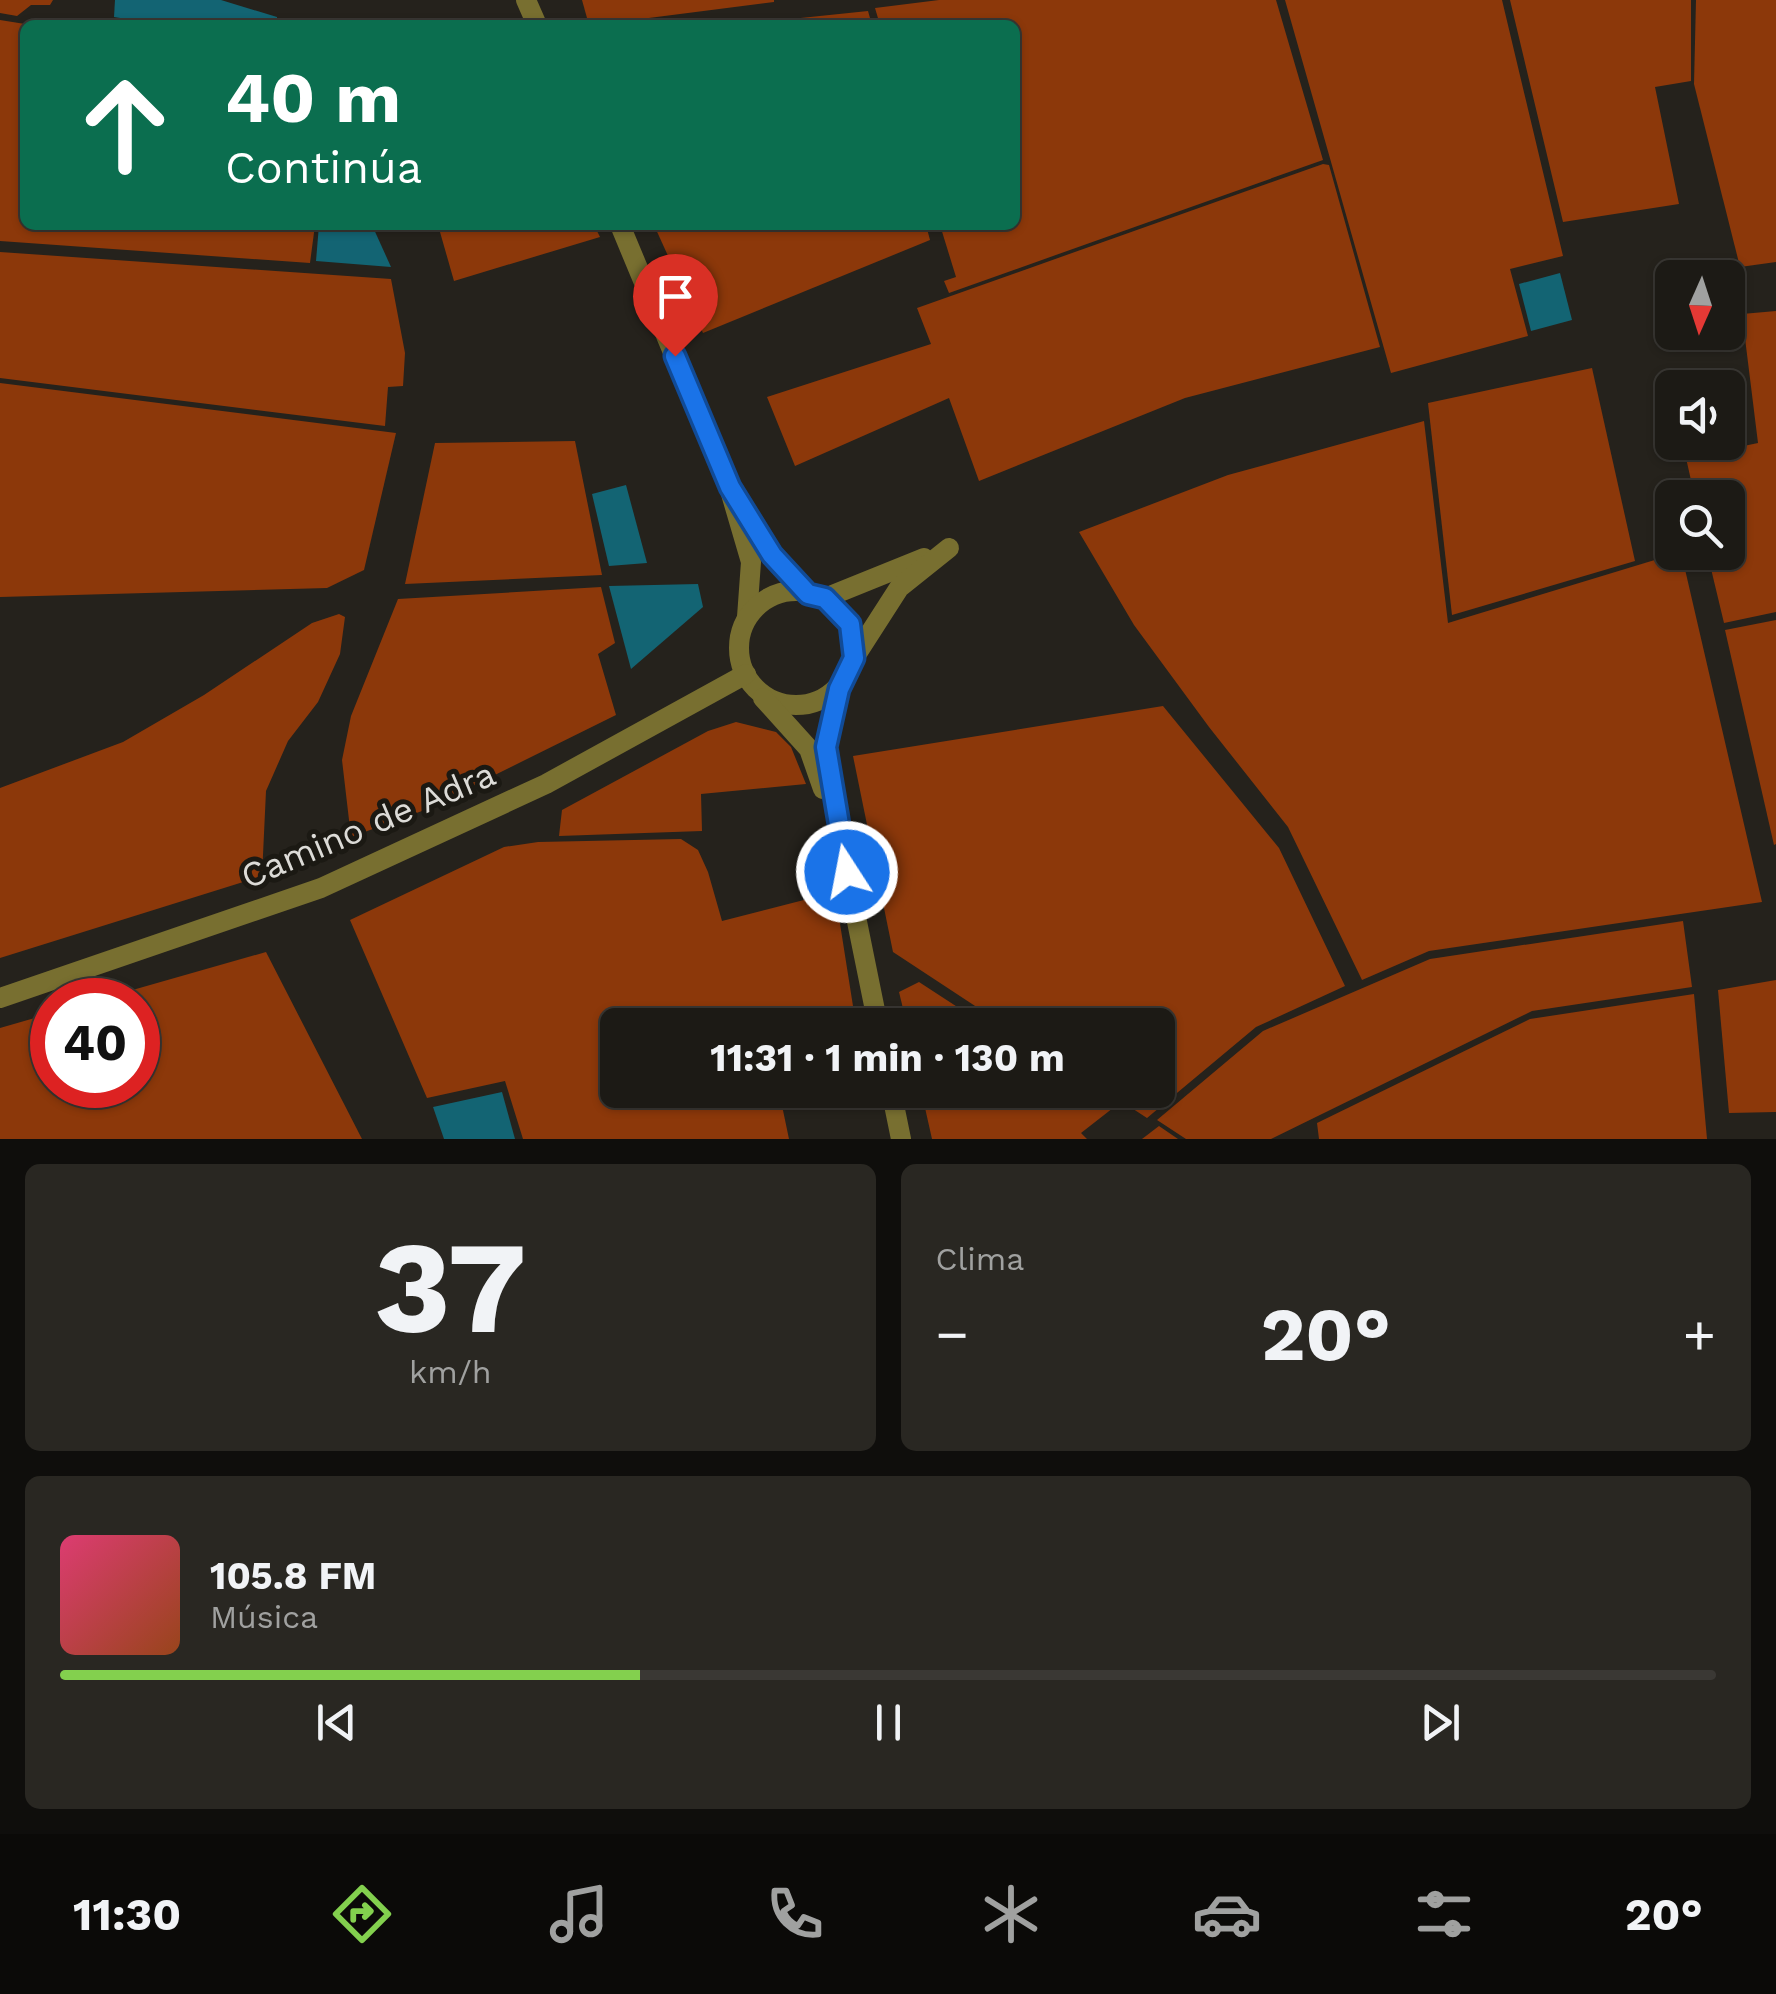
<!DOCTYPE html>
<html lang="es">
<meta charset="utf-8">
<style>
body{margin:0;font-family:"Work Sans",sans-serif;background:#292722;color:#f1f3f6;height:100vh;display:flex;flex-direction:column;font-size:38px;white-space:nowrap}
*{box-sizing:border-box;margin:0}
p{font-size:32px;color:#a0a1a0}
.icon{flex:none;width:55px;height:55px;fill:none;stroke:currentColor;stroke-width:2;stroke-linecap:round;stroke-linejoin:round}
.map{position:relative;height:1139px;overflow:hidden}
.drawer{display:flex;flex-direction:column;gap:25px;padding:25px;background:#0f0e0c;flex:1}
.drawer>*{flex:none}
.hud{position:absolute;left:20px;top:20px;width:1000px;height:210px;border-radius:15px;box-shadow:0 2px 8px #0004,0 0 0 2px #3a3834;background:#0b6e4f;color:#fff;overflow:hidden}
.needle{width:65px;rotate:183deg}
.fabs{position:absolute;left:1655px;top:260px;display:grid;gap:20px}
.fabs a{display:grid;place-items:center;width:90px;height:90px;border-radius:15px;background:#1c1a15;box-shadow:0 2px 8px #0004,0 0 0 2px #3a3834;font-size:50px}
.speed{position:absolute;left:30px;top:978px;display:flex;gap:20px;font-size:50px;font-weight:700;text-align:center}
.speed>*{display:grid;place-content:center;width:130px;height:130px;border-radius:50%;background:#1c1a15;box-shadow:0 2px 8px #0004,0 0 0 2px #3a3834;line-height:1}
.speed .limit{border:15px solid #d22;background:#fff;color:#111}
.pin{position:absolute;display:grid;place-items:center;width:85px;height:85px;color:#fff;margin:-102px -42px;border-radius:50% 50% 50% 0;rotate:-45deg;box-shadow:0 0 10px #0007}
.pin .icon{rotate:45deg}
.me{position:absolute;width:110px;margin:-55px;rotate:349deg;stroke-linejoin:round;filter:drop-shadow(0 0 8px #0008)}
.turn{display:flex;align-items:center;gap:35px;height:210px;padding:0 40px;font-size:45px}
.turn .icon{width:130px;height:130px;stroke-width:2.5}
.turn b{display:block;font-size:70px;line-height:85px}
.big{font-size:75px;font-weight:700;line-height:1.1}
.drawer .card{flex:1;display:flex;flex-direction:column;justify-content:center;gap:15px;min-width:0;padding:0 35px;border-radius:15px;background:#292722}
.drawer .dial{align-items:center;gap:0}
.dial b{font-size:130px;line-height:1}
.song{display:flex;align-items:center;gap:30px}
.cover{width:120px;height:120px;border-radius:15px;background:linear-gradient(135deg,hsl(340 70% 55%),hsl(20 70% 35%))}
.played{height:10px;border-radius:5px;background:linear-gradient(90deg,#83d04e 35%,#3a3834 35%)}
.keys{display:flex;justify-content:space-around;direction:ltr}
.heat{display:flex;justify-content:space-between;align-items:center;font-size:55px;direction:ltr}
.drawer .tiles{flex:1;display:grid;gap:25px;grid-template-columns:1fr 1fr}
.card:last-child{grid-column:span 2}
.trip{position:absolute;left:600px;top:1008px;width:575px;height:100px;border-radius:15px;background:#1c1a15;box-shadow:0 2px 8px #0004,0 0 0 2px #3a3834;font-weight:700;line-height:100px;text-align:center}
.tabs{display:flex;height:160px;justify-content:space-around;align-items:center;background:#0b0a08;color:#a0a1a0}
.tabs .icon{width:70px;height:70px}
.tabs .selected{color:#83d04e}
.tabs b{font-size:45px;color:#f1f3f6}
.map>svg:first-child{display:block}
.water{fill:#136473}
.building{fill:#8c380a}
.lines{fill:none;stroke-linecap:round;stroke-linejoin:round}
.tertiary{stroke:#786f30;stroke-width:20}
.route-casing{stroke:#114b97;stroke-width:25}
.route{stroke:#1a73e8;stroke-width:18}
.labels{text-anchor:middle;stroke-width:10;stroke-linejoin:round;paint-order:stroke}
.street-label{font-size:35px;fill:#dcdbd7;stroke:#1b1913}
</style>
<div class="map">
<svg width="1776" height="1139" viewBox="0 0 1776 1139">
<rect width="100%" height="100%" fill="#25221c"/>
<g class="water">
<path d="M115,0h106l56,17v8h-114l-49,-8z"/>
<path d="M319,225h53l19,42 -75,-6z"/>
<path d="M1560,273l12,47 -41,11 -12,-47z"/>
<path d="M626,485l21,78 -38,3 -17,-72z"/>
<path d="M698,584l5,23 -72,62 -22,-83z"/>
<path d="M502,1092l13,47h-71l-11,-32z"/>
</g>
<g class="building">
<path d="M0,0h53l-3,5h-19l-14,11 -17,-3z"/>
<path d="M582,0h192v2l-172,22 -15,-6z"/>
<path d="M939,0h337l47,160 -374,133 -5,-12 12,-4 -16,-52h75v-200h-135l-5,-17z"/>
<path d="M1285,0h217l61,256 -53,13 18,67 -137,37z"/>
<path d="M1510,0h181v81l-36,6 24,117 -116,18z"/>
<path d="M1696,0h80v262l-36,5 -46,-183z"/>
<path d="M868,11l4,14h-110v-3z"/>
<path d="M0,20l25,4v201h290l-5,38 -310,-22z"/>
<path d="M1323,164l6,1 51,182 -195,51 -206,83 -30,-83 -154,68 -28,-69 164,-53 -14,-36z"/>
<path d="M438,225h156l6,12 -146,44z"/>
<path d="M654,225h272l4,15 -227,93z"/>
<path d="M0,252l391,27 14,74 -2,33 -15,1 -3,39 -385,-48z"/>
<path d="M1776,311v301l-52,11 -17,-71h21v-54h-33l-9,-40 72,-15 -16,-129z"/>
<path d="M1592,368l43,193 -183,54 -24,-212z"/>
<path d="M0,383l396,50 -32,137 -37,18 -327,9z"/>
<path d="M1424,421l24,202 233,-71 81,350 -333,49 -67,29 -74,-153 -79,-100 -75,-102 -55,-93 149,-57z"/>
<path d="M575,441l27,134 -197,9 30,-141z"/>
<path d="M601,587l14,56 -17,11 18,61 -194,96 -71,26 -9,-77 9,-44 47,-117z"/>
<path d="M339,614l6,3 -5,37 -22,48 -30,39 -22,50 -4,85 -262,82v-170l123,-46 81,-47 108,-72z"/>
<path d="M1776,620v224l-2,1 -49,-215z"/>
<path d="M1163,706l116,142 66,138 -89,41 -109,91 -43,-28h54v-65h-154l-111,-73 -40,-196z"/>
<path d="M736,722l40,10 15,15 15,37 -105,10 1,37 -143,5 3,-26 146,-79z"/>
<path d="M681,839l17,11 10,22 14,49 113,-29 21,133h-238v65h181v2l-19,4 9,43h-266l-18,-58 -78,17 -77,-178 154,-73 34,-5z"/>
<path d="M1683,921l9,66 -160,24 -261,128h-85l-29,-19 106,-89 167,-72z"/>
<path d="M266,952l96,187h-362v-111l52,-15v72h86v-85l-37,-1z"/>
<path d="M1776,980v132l-47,1 -11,-123z"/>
<path d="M919,982l66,43h-78l-8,-33z"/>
<path d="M1694,994l13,145h-388l-2,-16 213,-104z"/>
<path d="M921,1090h164l28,18 -32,25 6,6h-155z"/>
<path d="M1159,1126l19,13h-36z"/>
</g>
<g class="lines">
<g class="tertiary">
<path d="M526,0l11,25"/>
<path d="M620,225l109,262 22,75 -4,55"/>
<path d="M744,510l28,45 37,39"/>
<circle cx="796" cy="648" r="57"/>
<path d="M825,598l99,-40"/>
<path d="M854,658l45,-70 50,-40"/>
<path d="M839,689l-12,58 12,86 39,192"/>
<path d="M763,698l46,51 14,40"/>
<path d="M0,998l321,-110 225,-104 200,-110"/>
<path d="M891,1090l10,49"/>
</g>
</g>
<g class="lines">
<g class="route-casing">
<path id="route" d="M675,356l55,131 42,68 36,39 17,4 25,26 4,34 -15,31 -13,58 21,125"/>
</g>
<use href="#route" class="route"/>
</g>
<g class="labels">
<g class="street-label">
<text transform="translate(368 825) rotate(-23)" y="12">Camino de Adra</text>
</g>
</g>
</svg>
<div class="fabs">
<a><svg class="needle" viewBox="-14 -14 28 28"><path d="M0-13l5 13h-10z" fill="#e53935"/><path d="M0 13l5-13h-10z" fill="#a0a1a0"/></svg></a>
<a><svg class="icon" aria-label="sound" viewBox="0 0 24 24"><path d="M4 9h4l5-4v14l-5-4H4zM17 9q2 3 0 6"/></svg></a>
<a><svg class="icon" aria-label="search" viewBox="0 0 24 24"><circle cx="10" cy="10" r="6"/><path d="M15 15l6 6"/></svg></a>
</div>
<div class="speed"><div class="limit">40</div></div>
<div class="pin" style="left:675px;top:356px;background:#d93025"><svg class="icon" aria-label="arrive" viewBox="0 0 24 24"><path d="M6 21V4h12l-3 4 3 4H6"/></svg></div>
<svg class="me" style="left:847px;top:872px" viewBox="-20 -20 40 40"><circle r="17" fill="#1a73e8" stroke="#fff" stroke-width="3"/><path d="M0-11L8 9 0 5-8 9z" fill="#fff"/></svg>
<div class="trip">11:31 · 1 min · 130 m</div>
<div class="hud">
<div class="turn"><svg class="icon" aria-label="ahead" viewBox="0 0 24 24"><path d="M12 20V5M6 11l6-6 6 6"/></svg><div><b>40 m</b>Continúa</div></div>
</div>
</div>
<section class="drawer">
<div class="tiles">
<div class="card dial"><b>37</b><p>km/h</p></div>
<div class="card"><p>Clima</p>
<div class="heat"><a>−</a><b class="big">20°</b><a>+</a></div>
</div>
<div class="card">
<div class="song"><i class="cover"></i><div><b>105.8 FM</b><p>Música</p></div></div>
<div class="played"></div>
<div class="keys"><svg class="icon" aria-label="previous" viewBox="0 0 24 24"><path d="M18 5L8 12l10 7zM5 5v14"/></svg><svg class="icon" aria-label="pause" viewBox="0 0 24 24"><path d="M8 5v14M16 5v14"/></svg><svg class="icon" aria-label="next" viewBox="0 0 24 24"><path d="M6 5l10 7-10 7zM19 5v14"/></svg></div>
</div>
</div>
</section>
<nav class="tabs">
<b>11:30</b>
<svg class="icon selected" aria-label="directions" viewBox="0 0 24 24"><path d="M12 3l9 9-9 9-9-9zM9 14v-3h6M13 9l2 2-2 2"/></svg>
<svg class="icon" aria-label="music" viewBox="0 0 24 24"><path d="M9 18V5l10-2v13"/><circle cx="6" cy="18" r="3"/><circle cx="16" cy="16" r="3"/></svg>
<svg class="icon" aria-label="phone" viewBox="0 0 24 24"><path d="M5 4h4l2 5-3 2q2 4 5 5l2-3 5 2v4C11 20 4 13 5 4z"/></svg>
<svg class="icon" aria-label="climate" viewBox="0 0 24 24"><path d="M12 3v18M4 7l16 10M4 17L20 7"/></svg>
<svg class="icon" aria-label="car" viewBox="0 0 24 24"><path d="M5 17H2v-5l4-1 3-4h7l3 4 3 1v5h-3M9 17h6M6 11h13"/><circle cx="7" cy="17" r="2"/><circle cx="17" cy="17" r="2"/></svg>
<svg class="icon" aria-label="filters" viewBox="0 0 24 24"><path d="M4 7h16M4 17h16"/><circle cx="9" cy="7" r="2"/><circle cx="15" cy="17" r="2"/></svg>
<b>20°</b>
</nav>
